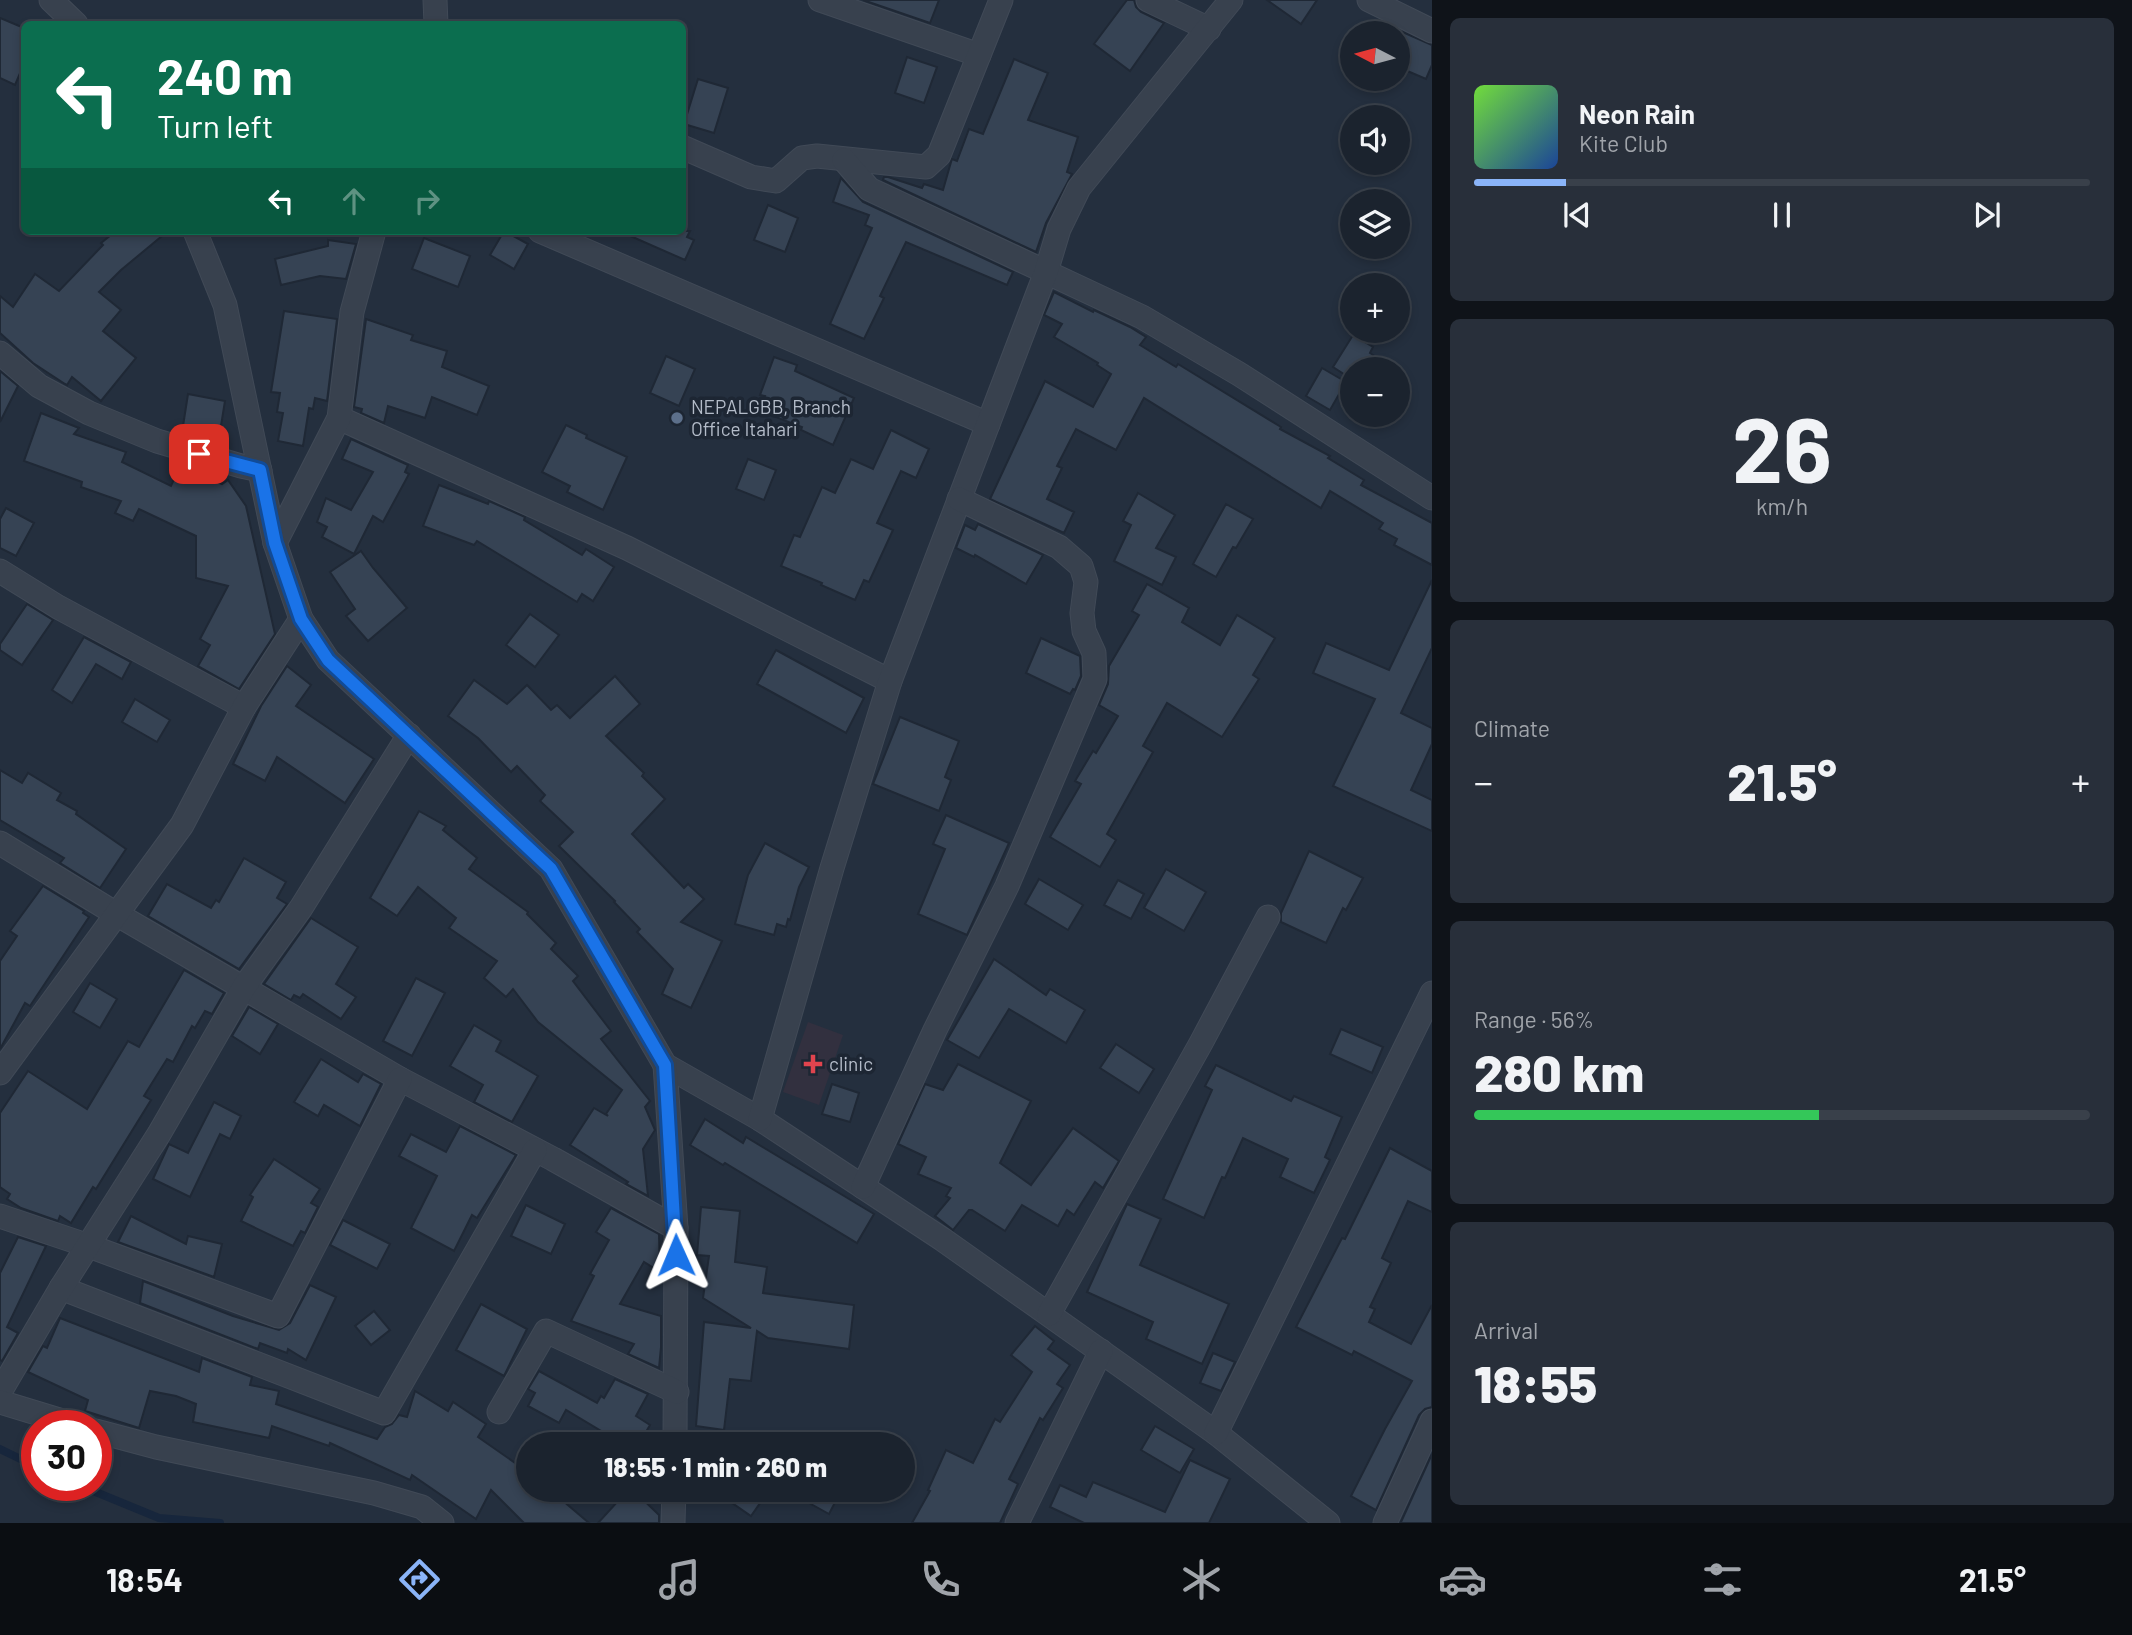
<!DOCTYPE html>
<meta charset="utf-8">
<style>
body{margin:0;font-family:Barlow,sans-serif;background:#282f3a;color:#f1f3f6;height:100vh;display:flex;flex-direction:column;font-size:26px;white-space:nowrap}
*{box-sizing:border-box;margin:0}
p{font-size:23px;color:#a0a4aa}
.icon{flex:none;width:38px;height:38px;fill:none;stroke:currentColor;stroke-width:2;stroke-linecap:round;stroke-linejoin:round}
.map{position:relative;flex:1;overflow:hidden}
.side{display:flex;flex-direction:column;gap:18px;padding:18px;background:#0f1319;width:700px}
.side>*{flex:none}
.guide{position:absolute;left:21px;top:21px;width:665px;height:214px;border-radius:10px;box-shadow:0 4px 10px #0003,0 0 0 2px #39404a;background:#0b6e4f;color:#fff;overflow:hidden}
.needle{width:46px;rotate:276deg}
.fabs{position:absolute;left:1340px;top:21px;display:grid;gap:14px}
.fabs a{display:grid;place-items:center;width:70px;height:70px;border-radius:50%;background:#1b232e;box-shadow:0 4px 10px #0003,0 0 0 2px #39404a;font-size:35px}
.speed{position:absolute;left:21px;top:1410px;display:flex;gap:14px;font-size:35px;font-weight:700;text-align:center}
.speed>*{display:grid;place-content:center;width:91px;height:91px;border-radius:50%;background:#1b232e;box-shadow:0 4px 10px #0003,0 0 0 2px #39404a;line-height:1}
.speed .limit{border:10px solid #d22;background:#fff;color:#111}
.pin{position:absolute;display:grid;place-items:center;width:60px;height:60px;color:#fff;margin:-30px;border-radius:14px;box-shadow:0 4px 10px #0006}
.me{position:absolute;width:77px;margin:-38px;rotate:359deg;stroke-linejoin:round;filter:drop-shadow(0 0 5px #0008)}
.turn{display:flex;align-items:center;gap:24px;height:147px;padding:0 21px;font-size:32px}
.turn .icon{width:91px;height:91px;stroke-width:2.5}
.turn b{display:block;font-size:49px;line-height:60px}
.lanes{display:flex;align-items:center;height:66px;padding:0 21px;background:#0003;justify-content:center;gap:35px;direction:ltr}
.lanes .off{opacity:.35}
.big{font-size:52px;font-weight:800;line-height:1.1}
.side .card{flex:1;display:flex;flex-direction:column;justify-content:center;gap:10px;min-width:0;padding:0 24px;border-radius:10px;background:#282f3a}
.side .dial{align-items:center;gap:0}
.dial b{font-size:91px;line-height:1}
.song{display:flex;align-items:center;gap:21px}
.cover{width:84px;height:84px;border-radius:10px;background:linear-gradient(135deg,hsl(100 70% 55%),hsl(220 70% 35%))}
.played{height:7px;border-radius:4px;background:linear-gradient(90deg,#8ab4f8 15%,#39404a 15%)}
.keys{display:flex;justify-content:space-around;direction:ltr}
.heat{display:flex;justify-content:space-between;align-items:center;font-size:38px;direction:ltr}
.charge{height:10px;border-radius:5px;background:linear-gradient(90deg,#34c759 56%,#39404a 0)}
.trip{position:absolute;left:516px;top:1432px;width:399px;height:70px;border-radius:35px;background:#1b232e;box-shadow:0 4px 10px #0003,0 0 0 2px #39404a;font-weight:800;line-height:70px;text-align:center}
.tabs{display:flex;height:112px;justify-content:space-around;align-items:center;background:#0b0e12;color:#a0a4aa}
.tabs .icon{width:49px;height:49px}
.tabs .selected{color:#8ab4f8}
.tabs b{font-size:32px;color:#f1f3f6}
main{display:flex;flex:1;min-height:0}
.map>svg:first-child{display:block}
.medical{fill:#32303f}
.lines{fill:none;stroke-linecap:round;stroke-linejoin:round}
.stream{stroke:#17263c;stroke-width:8}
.building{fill:#364354;stroke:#1f2835;stroke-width:2}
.street-casing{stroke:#414a57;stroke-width:25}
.street{stroke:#38414e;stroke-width:23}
.route-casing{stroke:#114b97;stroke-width:18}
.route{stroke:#1a73e8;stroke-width:12}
.service-dot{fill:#5c6f8a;stroke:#1d2633;stroke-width:2.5}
.health-dot{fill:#e0444e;stroke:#1d2633;stroke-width:2.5}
.labels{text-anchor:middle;stroke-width:7;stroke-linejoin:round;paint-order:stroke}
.poi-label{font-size:19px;fill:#b4bcc9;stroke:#1d2633;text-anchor:start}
</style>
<main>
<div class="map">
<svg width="1432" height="1523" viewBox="0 0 1432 1523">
<rect width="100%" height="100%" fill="#242f3e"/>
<path class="medical" d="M808,1022l35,13 -24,70 -36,-13z"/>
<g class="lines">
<g class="stream">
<path d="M0,1449l37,18"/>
<path d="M81,1486l78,32 61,5"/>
</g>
</g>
<g class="building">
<path d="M863,0h76l-9,23z"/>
<path d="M1127,0h7l2,7 5,5 23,11 -34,48 -36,-27z"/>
<path d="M1267,0h50l-16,24z"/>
<path d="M0,18l24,10v36l-9,21 -15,-7z"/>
<path d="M1398,30l34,15v20l-6,14 -28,-12z"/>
<path d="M907,57l30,10 -13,36 -29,-10z"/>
<path d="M1014,59l34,14 -20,47 50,17 -11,35 5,2 -26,49 -10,29 -153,-72 1,-3h4l34,11 2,-4 19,6 8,-28 1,-3 5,2 12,-32 14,5z"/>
<path d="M698,79l30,9 -14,45 -30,-9z"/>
<path d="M841,178l22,24 150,70 -6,13 -101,-43 -26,54 4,2 -20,41 -34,-15 42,-96 -7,-3 4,-10 -36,-13z"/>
<path d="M768,205l30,13 -13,34 -31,-12z"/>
<path d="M116,231h52l-47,39 -22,22 22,18 -18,21 33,27 -35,43 -29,-24 -5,8 -2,-1 -32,-21 -33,-30v-37l13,11 22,-33 24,17 44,-46 -2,-2z"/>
<path d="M504,231l24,13 -14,25 -24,-14z"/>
<path d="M619,231h71l-3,6 7,3 -9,20z"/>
<path d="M424,238l46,18 -12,31 -46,-18z"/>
<path d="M328,240l28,4 -10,35 -26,-3 -39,9 -6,-26 53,-13z"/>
<path d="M1054,292l39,20 1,-2 36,17 16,10 -6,8 36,22 2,-3 103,63 -1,2 50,27 -2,2 36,22 -3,5 71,38v42l-38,-20 3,-6 -18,-10 4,-6 -53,-32 -9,17 -177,-110 -28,52 -40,-21 -19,37 5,2 -15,31 27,13 -10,21 -74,-34 55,-118 48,26 18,-33 -14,-9 1,-2 -44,-26 8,-13 -18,-9z"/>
<path d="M284,311l53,8 -10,82 -12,-3 -2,11 -4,-1 -6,38 -25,-5 5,-28 -6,-1 3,-19 -9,-1z"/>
<path d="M366,319l47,16 -2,5 36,11 -5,16 47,19 -12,29 -45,-18 -7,21 -37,-12 -4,17 -23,-10 1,-4 -8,-2z"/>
<path d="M1353,335l20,12 -3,6 25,16h-42l-3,9 -17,-11z"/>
<path d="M666,356l29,13 -16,37 -29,-13z"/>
<path d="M774,357l23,8 -2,6 59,27 -21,47 -32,-15 1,-3 -42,-16 5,-15 -5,-1z"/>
<path d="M1322,368l24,14 -16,28 -24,-14z"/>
<path d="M0,371l18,15 -18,36z"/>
<path d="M188,394l37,7 -5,31 -37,-6z"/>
<path d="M41,413l38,15 -5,6 52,18 -4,10 49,24 9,-20 42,18 6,-4 18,26 29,128 -36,55 -41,-23 12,-21 -10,-6 28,-53 -32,-8v-42l-57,-27 -6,12 -18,-8 6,-12 -40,-14 1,-5 -58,-21z"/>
<path d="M566,425l21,10 -1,3 41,19 -24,53 -36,-18 3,-6 -28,-14z"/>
<path d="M891,430l38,19 -13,29 -15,-7 -24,52 16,7 -24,52 -5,-2 -9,20 -34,-15 1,-2 -41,-17 13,-31 6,2 22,-50 13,6 16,-34 22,10z"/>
<path d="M351,439l57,26 -3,7 4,2 -26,48 -10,-6 -19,38 -32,-17 5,-10 -10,-5 9,-24 25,12 22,-38 -31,-13z"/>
<path d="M748,459l28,11 -12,30 -28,-11z"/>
<path d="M439,485l49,19 1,-3 36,16 -1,3 58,35 4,-6 28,18 -21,34 -11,-7 -5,8 -100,-61 -3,4 -51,-19z"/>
<path d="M1138,493l37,22 -19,33 20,9 -14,28 -48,-24 17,-36 -8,-4z"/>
<path d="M1226,504l27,15 -17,29 -3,-1 -17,30 -23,-13z"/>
<path d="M6,508l28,15 -18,33 -16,-8v-29z"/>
<path d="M978,524l65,31 -17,29 -51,-29 -1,2 -18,-9 9,-23 10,5z"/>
<path d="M361,551l12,17 34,40 -39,33 -22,-25 9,-7 -25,-37z"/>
<path d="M1432,580v68l-31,65 31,15v16l-21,46 21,10v31l-99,-45 42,-87 -62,-26 13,-30 63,27z"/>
<path d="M1147,584l42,24 -7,14 38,23 17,-30 38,23 -22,37 6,4 -37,58 -55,-34 -24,43 10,6 -46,82 9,6 -16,27 -50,-30 31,-53 -6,-3 18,-30 3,2 22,-37 -19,-11 9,-21 1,-18 30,-51 -7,-4z"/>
<path d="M27,604l26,16 -31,45 -22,-15v-6z"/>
<path d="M530,614l29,21 -24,32 -29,-22z"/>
<path d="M84,637l47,25 -9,17 -26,-15 -24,39 -20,-13z"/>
<path d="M1041,638l39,18 1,20 -6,14 -2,-1 -3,5 -44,-21z"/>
<path d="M776,650l88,48 -18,35 -89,-49z"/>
<path d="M287,666l24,19 -15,21 78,53 -29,44 -68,-46 -12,24 -32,-17 28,-58z"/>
<path d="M615,676l25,28 -34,32 38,37 -2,3 23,23 -33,35 52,54 4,-4 16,15 -23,23 41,19 -31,67 -29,-14 11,-25 -36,-37 3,-3 -26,-27 1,-1 -56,-55 14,-14 -33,-31 5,-6 -28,-29 -6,6 -33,-34 -30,-22 26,-36 33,24 20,-19 24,25 6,-5 13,13z"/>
<path d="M135,699l35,21 -13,22 -35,-20z"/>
<path d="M900,717l59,24 -14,36 6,3 -12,31 -66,-27z"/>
<path d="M0,770l22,13 6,-10 33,20 -4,7 20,11 -1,3 50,35 -26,39 -40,-25 4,-5 -64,-38z"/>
<path d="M419,811l27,15 -3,4 34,28 -8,11 59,43 -1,2 29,29 -5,6 27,27 -5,5 38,50 -10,8 49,62 -5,6 10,23 -12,19 5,47 -22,-12 2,-2 -58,-37 24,-37 14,8 -2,-2 16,-24 -84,-68 -25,-33 -7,8 -22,-19 13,-17 -48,-33 7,-10 -38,-31 -21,29 -27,-18z"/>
<path d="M946,815l63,28 -42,92 -49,-21 27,-65 -12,-5z"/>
<path d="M765,843l44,24 -10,20 -9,33 -2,-1 -2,8 -9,-3 -3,11 -39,-11 13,-49z"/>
<path d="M1309,851l54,27 -17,32 -3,-2 -17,35 -45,-21v-9z"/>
<path d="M244,858l42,24 -9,16 10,6 -48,65 -91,-53 19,-32 44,24 5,-8 3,2z"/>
<path d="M1166,869l40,23 -22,39 -40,-23z"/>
<path d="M1039,879l44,26 -15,25 -43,-26z"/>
<path d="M1118,880l26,14 -13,25 -27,-14z"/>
<path d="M43,886l41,25 -1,2 6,4 -59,89 -5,-3 -25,46v-88l17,-25 -7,-5z"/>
<path d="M311,918l47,29 -22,37 20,13 -15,22 -38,-25 -3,4 -6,-3 -3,5 -27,-16z"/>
<path d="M994,959l52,36 4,-6 35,21 -19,33 -57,-34 -30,49 -32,-18z"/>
<path d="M184,970l40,23 -12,21 -7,-3 -10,17 -3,-2 -19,36 -6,-3 -23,37 7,4 -55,89 -3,-2 -22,36 -11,-7 -2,5 -37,-13 -14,-9 3,-5 -10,-7v-74l28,-42 59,38 41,-68 11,6z"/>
<path d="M416,978l29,15 -33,63 -29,-15z"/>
<path d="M90,983l27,16 -17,29 -27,-16z"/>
<path d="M249,1007l29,17 -18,30 -28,-18z"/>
<path d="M474,1025l27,16 -5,10 42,25 -26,46 -38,-20 9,-17 -33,-19z"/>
<path d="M1341,1029l42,18 -11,26 -42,-19z"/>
<path d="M1116,1044l38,25 -15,24 -39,-25z"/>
<path d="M321,1059l37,23 5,-8 18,10 -21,42 -36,-21 -6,11 -24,-14z"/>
<path d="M958,1064l73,37 -31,62 31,22 42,-57 46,33 -16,27 -8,-6 -21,33 -7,-5 -9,16 -36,-21 -17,26 -33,-21h-3l-16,20 -18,-14 15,-18 -4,-2 5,-8 -33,-14 8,-17 -28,-13 27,-60 18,6z"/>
<path d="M1216,1065l75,36 3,-5 48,21 -17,40 5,3 -16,33 -34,-16 8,-18 -45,-21 -18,40 -3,-1 -18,41 -41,-19 49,-109 -7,-4z"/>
<path d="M832,1084l27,9 -9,29 -28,-8z"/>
<path d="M214,1102l27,14 -11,23 -10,-5 -30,63 -37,-18 16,-35 19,9z"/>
<path d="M705,1119l38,24 3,-6 128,77 -17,29 -132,-80 -2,2 -33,-20z"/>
<path d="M460,1126l56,29 -39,63 -5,-3 -18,36 -43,-23 26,-52 -38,-20 12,-22 35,18z"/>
<path d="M1390,1148l42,23v41l-24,-11 -26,57 9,5 -21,44 5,2 -6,13 42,22 21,-39v102l-7,2 -6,6 -43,95 -25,-14 34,-67 27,-48 -58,-30 -2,4 -56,-28 46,-89 3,1z"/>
<path d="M274,1159l46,30 -9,14 7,4 -13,26 -4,-2 -8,15 -52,-25 12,-24 -3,-2z"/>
<path d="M1127,1204l34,15 -21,46 89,39 -27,60 -56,-25 7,-17 -66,-30z"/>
<path d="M526,1205l39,19 -14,30 -40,-18z"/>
<path d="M701,1207l39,4 -5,51 32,5 -4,26 91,12 -5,44 -81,-11 -11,-7 -6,50 -21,-2 -6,51 -28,-4 8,-104 47,6 -48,-30 6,-42 -12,-1z"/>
<path d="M611,1208l48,26 1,38 -16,-10 -24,42 41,12v31l-2,21 -31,-14 6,-10 -63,-23 23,-45 -4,-2 19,-34 -13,-8z"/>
<path d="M131,1216l55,28 2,-8 34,8 -8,33 -96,-35z"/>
<path d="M343,1220l47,24 -13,25 -47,-24z"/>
<path d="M18,1237l28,9 -39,81 11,6 -16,28 -2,-1v-87z"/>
<path d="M143,1281l90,35 46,14 11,-7 20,-38 26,12 -30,63 -18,-11 -1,4 -27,-10 -2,6 -118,-46z"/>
<path d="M481,1304l46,25 -23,47 -48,-26z"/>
<path d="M374,1311l16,19 -19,15 -16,-19z"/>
<path d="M60,1318l139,54 3,-14 50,19 -2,8 29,6 -3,13 101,35 8,-12 7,-3 7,-9 8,2 8,-26 33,20 5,-9 33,22 -8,13 50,35v17h21l40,34h-65l-33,-33 -15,29 -64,-44 -2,5 -80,-37 -1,3 -57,-20 -3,12 -76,-16 3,-18 -20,-8 -26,-5 -11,37 -54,-17 3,-11 -60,-28 15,-26 4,2z"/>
<path d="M1035,1326l19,15 -6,8 22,16 -13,19 6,4 -20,32 -3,-2 -31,61 9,5 -18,39h-88l18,-32 -2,-1 18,-40 27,13 22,-44 5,3 32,-50 -21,-17z"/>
<path d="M1213,1353l22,9 -14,29 -21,-8z"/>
<path d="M539,1371l58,32 4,-7 3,2 11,-19 33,15 -12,22 14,9 -11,19h-16l-57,-34 -7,13 -31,-17 7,-13 -7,-4z"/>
<path d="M1155,1426l39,23 -14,24 -39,-23z"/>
<path d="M1432,1454v69h-30l-1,-1z"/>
<path d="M1190,1460l40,19 -21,44h-125l-34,-16 10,-22 26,12 7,-15 72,30z"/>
<path d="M629,1489h3l27,26v8h-61z"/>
<path d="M712,1489h58l-19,27z"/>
<path d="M784,1489h58l-13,25z"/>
</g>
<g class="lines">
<g class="street-casing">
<g id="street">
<path d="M51,0l25,24"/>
<path d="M435,0l1,24"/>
<path d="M820,0l159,55"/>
<path d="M1148,0l61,29"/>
<path d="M1369,0l63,31"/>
<path d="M682,147l69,30 25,4 26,-23 15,-2 109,11 13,-12 62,-155"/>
<path d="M844,160l25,29 273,128 97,57 193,124"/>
<path d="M195,231l30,74 50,238 26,76 27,41 223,209 114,196 95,54 182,120 274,194 112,90"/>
<path d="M540,231l448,193"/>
<path d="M0,353l39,33 50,27 68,28 84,25 19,4"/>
<path d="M339,418l288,130 263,133"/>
<path d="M275,543l64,-125 13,-106 22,-81"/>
<path d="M0,571l58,36 186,100"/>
<path d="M0,843l118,72 282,164 153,80 123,69"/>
<path d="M665,1065l11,163 -1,216"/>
<path d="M0,1073l182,-248 62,-118 57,-88"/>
<path d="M760,1119l72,-251 58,-187 156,-409 13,-43 20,-41 152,-188"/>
<path d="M863,1187l72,-157 72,-144 88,-207 -1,-26 -10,-22 -2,-18 4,-31 -5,-16 -22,-19 -100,-48"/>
<path d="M0,1216l89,30 189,70 122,-237"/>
<path d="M61,1288l323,125 151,-263"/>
<path d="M1049,1314l152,-271 67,-126"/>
<path d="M0,1392l61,-104 98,-154 85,-147 57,-79 108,-173"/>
<path d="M0,1402l79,24"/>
<path d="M499,1412l47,-81 131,61"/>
<path d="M96,1431l60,16 218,46 48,14 20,16"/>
<path d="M1216,1433l216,-440"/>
<path d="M673,1523l1,-34"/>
<path d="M1017,1523l84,-172"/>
<path d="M1385,1523l47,-102"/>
</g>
</g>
<use href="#street" class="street"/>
</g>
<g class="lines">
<g class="route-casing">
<path id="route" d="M199,454l61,16 15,73 26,76 27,41 223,209 114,196 11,190"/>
</g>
<use href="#route" class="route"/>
</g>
<circle class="service-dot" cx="677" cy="418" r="7"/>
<path class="health-dot" d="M809.5 1053.5h7v7h7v7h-7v7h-7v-7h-7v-7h7z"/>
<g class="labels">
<g class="poi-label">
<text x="691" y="414">NEPALGBB, Branch<tspan x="691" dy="22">Office Itahari</tspan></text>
<text x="829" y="1071">clinic</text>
</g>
</g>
</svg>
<div class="fabs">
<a><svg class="needle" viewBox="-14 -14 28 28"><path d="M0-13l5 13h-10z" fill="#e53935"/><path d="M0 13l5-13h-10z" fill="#a0a4aa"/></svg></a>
<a><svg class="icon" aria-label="sound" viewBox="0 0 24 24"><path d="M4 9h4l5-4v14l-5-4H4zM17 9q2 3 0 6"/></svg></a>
<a><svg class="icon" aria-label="layers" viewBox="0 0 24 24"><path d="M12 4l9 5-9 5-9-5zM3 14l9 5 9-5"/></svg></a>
<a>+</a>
<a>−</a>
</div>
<div class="speed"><div class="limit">30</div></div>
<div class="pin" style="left:199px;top:454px;background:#d93025"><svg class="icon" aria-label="arrive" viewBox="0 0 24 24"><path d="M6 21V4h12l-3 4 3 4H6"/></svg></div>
<svg class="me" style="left:676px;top:1255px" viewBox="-20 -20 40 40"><path d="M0-17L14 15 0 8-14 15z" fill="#1a73e8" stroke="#fff" stroke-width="4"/></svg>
<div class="trip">18:55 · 1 min · 260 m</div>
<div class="guide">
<div class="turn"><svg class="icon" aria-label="left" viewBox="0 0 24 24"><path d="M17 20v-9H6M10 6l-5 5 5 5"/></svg><div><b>240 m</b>Turn left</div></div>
<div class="lanes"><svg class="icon" aria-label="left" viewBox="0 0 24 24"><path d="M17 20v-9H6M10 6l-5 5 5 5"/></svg><svg class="icon off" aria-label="ahead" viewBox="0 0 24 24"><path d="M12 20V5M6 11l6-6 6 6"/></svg><svg class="icon off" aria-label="right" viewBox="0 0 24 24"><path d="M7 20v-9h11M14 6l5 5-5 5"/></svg></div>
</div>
</div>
<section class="side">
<div class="card">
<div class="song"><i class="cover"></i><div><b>Neon Rain</b><p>Kite Club</p></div></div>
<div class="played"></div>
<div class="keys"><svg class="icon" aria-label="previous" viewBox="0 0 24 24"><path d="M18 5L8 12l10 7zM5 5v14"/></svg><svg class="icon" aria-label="pause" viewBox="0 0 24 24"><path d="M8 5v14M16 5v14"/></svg><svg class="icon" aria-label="next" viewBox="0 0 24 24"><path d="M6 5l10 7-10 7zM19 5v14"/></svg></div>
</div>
<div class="card dial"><b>26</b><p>km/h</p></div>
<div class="card"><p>Climate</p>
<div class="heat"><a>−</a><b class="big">21.5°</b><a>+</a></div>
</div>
<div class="card"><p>Range · 56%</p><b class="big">280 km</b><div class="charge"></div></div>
<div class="card"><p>Arrival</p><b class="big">18:55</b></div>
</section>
</main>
<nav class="tabs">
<b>18:54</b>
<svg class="icon selected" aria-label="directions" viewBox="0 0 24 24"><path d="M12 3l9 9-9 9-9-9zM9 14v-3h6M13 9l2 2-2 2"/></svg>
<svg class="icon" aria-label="music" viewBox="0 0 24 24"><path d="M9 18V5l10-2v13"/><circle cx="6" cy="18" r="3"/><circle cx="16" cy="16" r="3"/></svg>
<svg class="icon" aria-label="phone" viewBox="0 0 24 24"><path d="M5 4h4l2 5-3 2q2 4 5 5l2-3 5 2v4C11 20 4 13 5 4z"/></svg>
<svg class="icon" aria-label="climate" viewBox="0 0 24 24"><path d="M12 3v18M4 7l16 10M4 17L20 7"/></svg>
<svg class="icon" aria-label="car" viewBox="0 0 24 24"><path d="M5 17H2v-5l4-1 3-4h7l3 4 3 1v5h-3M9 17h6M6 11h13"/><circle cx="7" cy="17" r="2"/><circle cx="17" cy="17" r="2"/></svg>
<svg class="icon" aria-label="filters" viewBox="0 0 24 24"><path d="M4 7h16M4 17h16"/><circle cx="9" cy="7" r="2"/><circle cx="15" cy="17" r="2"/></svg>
<b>21.5°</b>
</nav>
